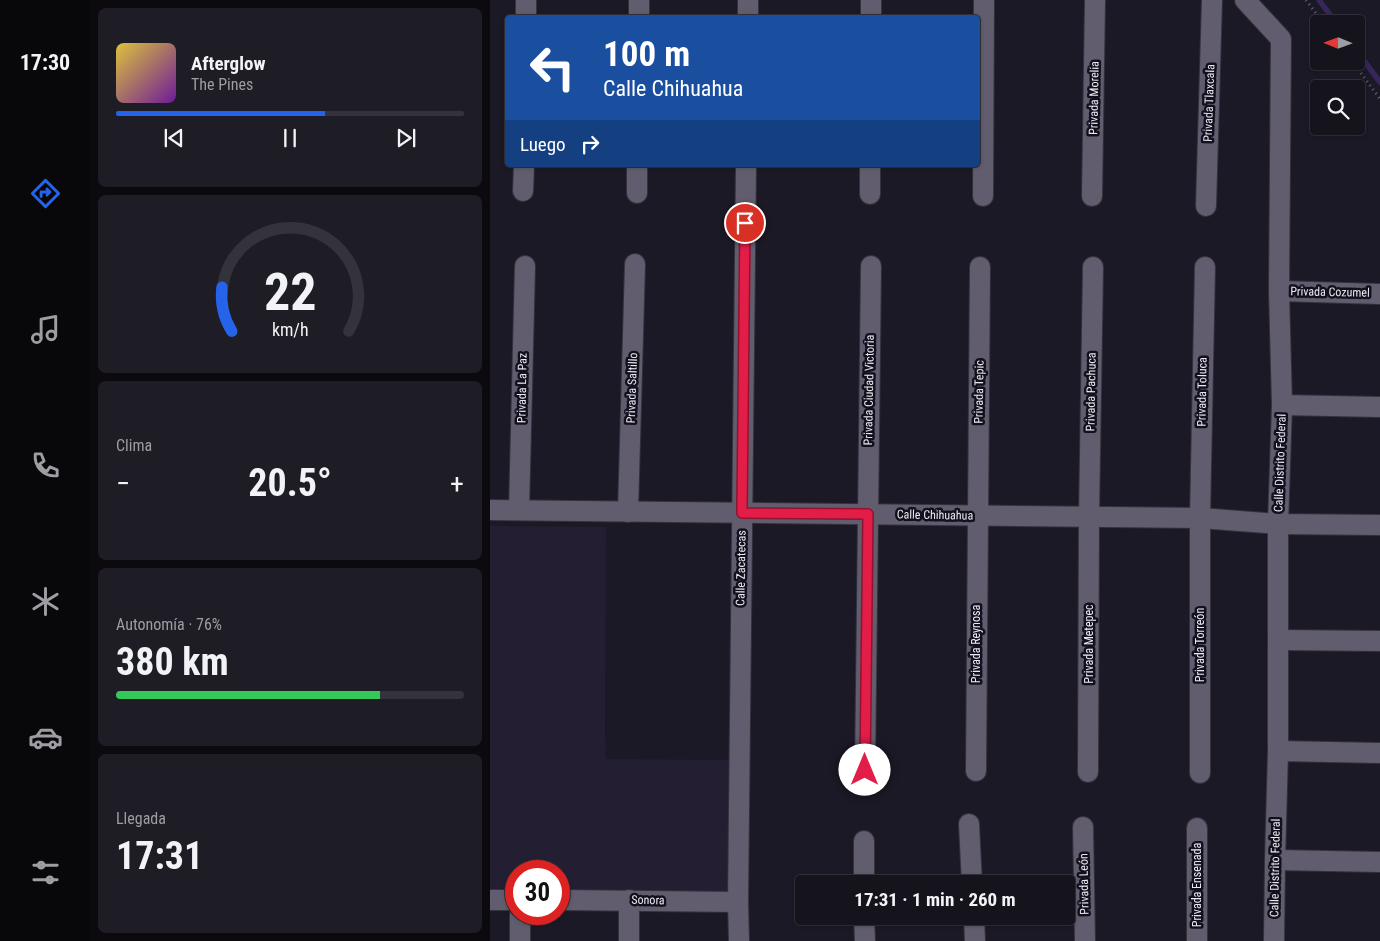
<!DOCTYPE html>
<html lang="es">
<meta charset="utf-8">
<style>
body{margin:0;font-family:"Roboto Condensed",sans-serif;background:#1e1c25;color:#f1f3f6;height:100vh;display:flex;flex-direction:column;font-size:19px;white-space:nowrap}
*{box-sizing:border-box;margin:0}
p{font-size:16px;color:#9d9ea3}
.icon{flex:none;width:28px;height:28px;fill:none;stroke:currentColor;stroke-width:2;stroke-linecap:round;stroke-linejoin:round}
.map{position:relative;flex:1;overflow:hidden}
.drawer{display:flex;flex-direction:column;gap:8px;padding:8px;background:#0c0a0f;width:400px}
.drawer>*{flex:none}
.top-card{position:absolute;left:15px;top:15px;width:475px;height:152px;border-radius:5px;box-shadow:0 1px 4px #0004,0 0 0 1px #34323b;background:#1a4fa0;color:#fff;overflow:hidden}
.needle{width:32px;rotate:271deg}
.tools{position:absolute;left:820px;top:15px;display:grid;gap:10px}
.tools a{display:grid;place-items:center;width:55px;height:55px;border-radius:5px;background:#15131c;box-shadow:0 1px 4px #0004,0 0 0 1px #34323b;font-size:25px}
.speed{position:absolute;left:15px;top:860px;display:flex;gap:10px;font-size:25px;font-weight:700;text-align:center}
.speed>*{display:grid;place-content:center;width:65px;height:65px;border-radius:50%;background:#15131c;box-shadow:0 1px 4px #0004,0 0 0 1px #34323b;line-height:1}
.speed .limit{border:8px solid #d22;background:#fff;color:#111}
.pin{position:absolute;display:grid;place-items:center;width:42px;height:42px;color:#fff;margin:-21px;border:2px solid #fff;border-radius:50%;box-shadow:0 1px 5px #0007}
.me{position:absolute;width:55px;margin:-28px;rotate:0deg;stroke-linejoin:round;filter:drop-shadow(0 0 4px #0008)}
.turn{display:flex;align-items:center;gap:18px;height:105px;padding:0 15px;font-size:22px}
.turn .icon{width:65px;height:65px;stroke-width:2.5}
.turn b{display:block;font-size:35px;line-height:42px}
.then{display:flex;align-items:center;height:48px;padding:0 15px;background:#0003;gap:10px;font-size:19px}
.big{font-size:38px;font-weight:700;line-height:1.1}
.drawer .widget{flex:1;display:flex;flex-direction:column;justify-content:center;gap:8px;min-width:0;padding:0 18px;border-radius:8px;background:#1e1c25}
.drawer .dial{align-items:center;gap:0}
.dial svg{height:130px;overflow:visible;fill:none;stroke:#34323b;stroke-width:7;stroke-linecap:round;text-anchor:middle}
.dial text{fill:#f1f3f6;stroke:none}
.song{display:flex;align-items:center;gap:15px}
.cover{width:60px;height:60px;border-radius:8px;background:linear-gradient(135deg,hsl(50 70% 55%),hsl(280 70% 35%))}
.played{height:5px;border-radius:2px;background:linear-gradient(90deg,#2563eb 60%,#34323b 60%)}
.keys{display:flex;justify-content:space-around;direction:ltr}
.heat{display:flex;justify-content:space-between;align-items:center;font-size:28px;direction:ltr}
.charge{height:8px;border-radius:4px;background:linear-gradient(90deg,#34c759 76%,#34323b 0)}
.trip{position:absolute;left:305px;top:875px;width:280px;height:50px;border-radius:5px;background:#15131c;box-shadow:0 1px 4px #0004,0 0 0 1px #34323b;font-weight:700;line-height:50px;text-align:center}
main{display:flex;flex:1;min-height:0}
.tabs{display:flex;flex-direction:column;width:90px;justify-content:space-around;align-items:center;background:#08080b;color:#9d9ea3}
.tabs .icon{width:35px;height:35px}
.tabs .selected{color:#2563eb}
.tabs b{font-size:22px;color:#f1f3f6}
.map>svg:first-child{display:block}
.built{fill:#231e32}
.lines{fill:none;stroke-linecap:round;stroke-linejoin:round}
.stream{stroke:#37265a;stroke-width:5.5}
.street-casing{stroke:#34323c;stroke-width:22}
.path{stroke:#686571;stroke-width:3;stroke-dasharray:1 4;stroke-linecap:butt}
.street{stroke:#615d6e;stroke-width:20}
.route-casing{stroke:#92132f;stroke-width:12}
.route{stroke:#e11d48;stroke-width:9}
.labels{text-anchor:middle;stroke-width:5;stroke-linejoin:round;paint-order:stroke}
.street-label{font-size:12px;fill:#eae8f2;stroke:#13101d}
</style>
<main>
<nav class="tabs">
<b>17:30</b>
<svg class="icon selected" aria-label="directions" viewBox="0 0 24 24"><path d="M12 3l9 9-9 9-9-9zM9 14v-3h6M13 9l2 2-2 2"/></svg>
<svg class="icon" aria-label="music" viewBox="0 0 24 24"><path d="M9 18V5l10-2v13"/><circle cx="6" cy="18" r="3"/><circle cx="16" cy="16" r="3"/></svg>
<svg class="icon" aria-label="phone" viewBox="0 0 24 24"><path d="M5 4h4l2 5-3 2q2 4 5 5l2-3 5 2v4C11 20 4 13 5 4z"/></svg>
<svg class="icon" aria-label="climate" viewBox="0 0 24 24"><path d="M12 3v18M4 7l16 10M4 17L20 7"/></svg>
<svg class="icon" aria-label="car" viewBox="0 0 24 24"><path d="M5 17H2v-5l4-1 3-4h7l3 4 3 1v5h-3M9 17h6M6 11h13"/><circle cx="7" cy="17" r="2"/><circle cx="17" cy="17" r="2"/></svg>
<svg class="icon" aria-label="filters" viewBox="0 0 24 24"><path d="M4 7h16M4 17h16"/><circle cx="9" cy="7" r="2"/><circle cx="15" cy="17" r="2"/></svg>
</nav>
<section class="drawer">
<div class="widget">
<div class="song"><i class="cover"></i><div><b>Afterglow</b><p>The Pines</p></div></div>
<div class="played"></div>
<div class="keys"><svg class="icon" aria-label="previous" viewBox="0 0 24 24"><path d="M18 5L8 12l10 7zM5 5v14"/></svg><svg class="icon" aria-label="pause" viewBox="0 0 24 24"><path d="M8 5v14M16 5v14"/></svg><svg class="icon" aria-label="next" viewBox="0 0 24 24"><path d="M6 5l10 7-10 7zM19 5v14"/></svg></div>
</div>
<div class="widget dial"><svg viewBox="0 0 100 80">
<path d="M14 69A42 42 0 1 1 86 69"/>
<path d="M14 69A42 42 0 0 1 8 42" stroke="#2563eb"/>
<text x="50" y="56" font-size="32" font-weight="700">22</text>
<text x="50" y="72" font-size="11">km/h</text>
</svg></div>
<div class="widget"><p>Clima</p>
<div class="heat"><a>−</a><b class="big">20.5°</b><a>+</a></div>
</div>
<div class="widget"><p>Autonomía · 76%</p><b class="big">380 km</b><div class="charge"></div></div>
<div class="widget"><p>Llegada</p><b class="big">17:31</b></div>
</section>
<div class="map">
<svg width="890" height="941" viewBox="0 0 890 941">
<rect width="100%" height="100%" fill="#1c1926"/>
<path class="built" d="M0,526l116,1 -1,205 1,27 128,1 -1,134 -174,-1v-22h-43v22h-26z"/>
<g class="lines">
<g class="stream">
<path d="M829,0l18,24"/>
<path d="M866,50l24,32"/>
</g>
<g class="street-casing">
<g id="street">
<path d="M755,0l36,39 -2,252 3,114 -4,119v227l-3,109 -1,81"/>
<path d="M36,18v-18"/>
<path d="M149,18v-18"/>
<path d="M258,18v-18"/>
<path d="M381,18v-18"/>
<path d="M33,191l1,-26"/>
<path d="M147,193v-28"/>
<path d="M380,194v-29"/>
<path d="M493,196l1,-196"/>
<path d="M602,196l3,-196"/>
<path d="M716,206l6,-206"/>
<path d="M789,291l101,3"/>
<path d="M792,405l98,2"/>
<path d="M0,510l710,8 78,6 102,1"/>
<path d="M29,510l6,-244"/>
<path d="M138,512l7,-248"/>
<path d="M788,640l102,1"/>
<path d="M788,751l102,2"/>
<path d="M375,770l6,-504"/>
<path d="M486,771l4,-504"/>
<path d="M598,772l1,-255 4,-250"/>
<path d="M710,773v-255l5,-251"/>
<path d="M479,824l3,60"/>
<path d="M593,827l2,114"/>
<path d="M707,828v113"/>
<path d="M374,841v43"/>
<path d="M785,860l105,2"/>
<path d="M0,900h26"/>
<path d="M69,900l179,2"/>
<path d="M374,916l1,25"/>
<path d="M484,916l1,25"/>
<path d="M30,941v-27"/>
<path d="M139,941v-41"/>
<path d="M249,941l-1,-39 8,-737"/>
</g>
</g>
<g class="path">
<path d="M816,0l18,24"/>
<path d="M862,61l28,38"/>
</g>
<use href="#street" class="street"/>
</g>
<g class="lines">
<g class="route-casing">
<path id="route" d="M255,223l-3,290 126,1 -3,256"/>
</g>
<use href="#route" class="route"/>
</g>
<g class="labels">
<g class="street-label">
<text transform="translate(604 98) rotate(-89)" y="4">Privada Morelia</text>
<text transform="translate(719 103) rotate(-88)" y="4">Privada Tlaxcala</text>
<text transform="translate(840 292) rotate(1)" y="4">Privada Cozumel</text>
<text transform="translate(32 388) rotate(-89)" y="4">Privada La Paz</text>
<text transform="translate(142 388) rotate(-88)" y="4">Privada Saltillo</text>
<text transform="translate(379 390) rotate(-89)" y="4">Privada Ciudad Victoria</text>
<text transform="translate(489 392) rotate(-89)" y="4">Privada Tepic</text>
<text transform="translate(601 392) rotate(-89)" y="4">Privada Pachuca</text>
<text transform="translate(712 392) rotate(-89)" y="4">Privada Toluca</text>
<text transform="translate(790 463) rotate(-88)" y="4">Calle Distrito Federal</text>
<text transform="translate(445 515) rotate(1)" y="4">Calle Chihuahua</text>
<text transform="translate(251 568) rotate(-89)" y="4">Calle Zacatecas</text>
<text transform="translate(486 644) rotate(-90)" y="4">Privada Reynosa</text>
<text transform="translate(599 644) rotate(-90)" y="4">Privada Metepec</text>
<text transform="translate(710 645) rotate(-90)" y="4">Privada Torreón</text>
<text transform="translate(785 868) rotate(-89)" y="4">Calle Distrito Federal</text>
<text transform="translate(594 884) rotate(-91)" y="4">Privada León</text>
<text transform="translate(707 885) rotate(-90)" y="4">Privada Ensenada</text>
<text transform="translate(158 900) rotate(1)" y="4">Sonora</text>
</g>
</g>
</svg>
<div class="tools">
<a><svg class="needle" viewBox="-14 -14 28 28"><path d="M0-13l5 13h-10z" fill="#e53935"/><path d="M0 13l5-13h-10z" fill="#9d9ea3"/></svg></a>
<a><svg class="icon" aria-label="search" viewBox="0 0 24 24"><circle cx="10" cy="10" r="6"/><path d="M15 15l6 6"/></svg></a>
</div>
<div class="speed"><div class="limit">30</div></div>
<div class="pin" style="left:255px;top:223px;background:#d93025"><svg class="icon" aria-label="arrive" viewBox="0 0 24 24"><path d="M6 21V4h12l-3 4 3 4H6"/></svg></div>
<svg class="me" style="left:375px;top:770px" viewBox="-20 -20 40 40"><circle r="19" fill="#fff"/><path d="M0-13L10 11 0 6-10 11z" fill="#e11d48"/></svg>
<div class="trip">17:31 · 1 min · 260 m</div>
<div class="top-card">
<div class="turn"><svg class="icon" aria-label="left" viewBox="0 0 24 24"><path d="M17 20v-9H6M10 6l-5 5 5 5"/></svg><div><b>100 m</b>Calle Chihuahua</div></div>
<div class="then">Luego<svg class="icon" aria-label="right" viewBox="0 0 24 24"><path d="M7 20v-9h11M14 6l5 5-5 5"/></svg></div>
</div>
</div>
</main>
